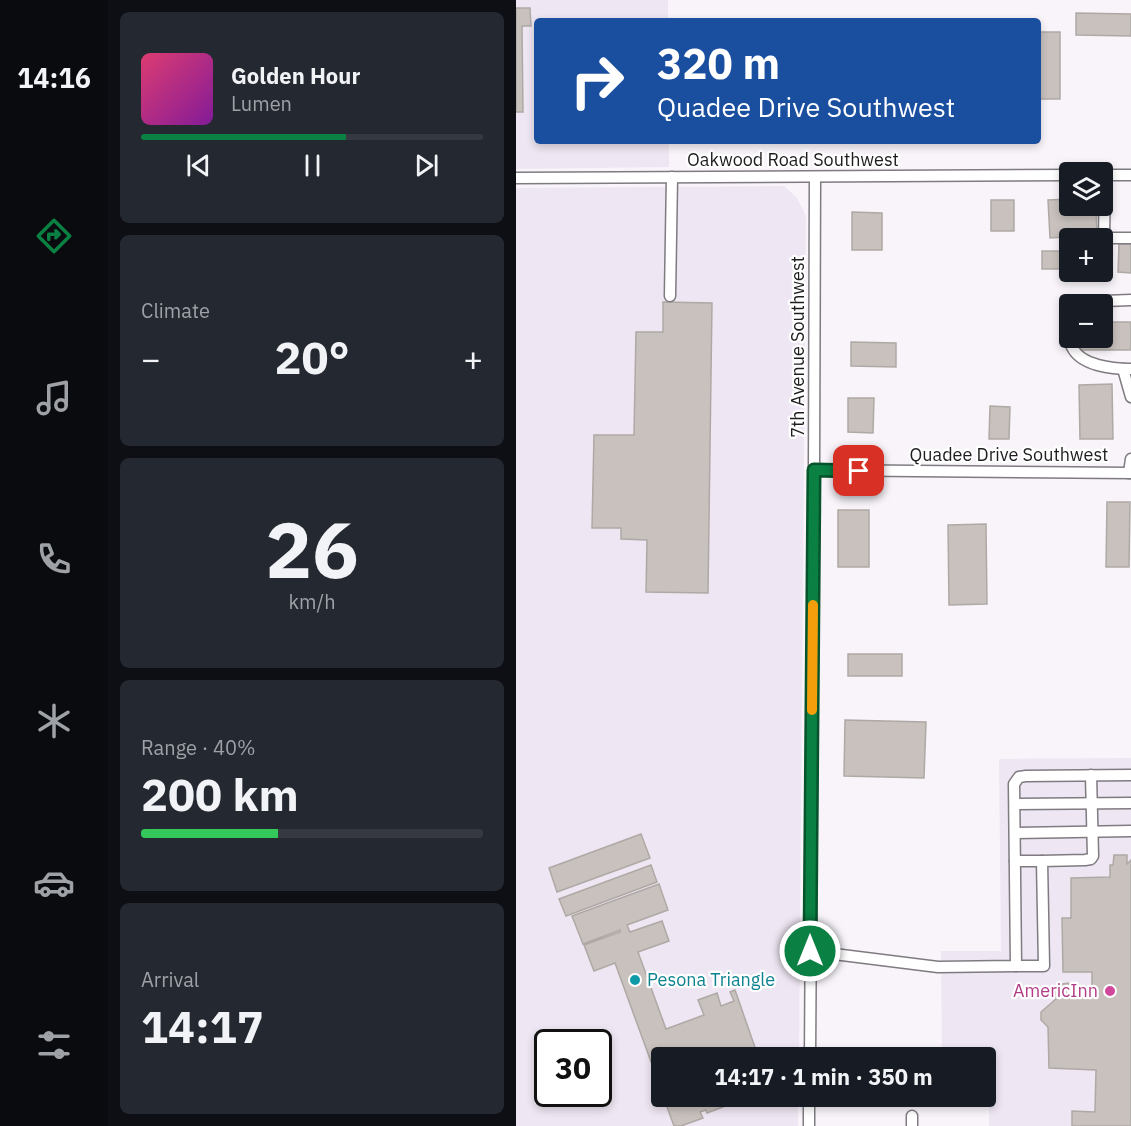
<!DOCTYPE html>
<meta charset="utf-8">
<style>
body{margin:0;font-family:"IBM Plex Sans",sans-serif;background:#242831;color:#f1f3f6;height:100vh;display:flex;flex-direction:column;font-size:22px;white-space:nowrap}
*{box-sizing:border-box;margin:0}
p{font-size:20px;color:#9ea1a6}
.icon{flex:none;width:33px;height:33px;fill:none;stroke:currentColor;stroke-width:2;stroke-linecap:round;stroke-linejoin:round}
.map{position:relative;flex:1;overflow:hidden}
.details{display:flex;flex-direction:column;gap:12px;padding:12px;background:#0d0f14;width:408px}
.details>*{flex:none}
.hud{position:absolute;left:18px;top:18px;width:507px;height:126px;border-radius:6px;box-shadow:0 3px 9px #0003;background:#1a4fa0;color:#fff;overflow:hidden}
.tools{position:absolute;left:543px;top:162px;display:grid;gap:12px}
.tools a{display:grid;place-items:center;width:54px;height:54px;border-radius:6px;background:#171b24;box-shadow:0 3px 9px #0003;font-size:30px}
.speed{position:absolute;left:18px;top:1029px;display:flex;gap:12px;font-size:30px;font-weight:700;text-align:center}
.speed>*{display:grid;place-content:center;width:78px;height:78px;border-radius:50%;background:#171b24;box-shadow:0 3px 9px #0003;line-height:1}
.speed .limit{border:3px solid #111;border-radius:9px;background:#fff;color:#111}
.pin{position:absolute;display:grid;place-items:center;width:51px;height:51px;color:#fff;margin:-26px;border-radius:12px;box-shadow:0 3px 9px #0006}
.me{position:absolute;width:66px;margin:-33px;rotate:0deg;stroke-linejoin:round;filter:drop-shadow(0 0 4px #0008)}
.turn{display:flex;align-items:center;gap:21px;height:126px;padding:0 24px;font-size:27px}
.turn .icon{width:78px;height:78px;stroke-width:2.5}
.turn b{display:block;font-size:42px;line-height:51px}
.big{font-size:45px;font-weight:700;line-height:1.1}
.details .card{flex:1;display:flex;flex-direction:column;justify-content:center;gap:9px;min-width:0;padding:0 21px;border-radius:9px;background:#242831}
.details .dial{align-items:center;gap:0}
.dial b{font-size:78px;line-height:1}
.song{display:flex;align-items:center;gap:18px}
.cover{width:72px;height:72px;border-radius:9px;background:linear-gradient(135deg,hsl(340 70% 55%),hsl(290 70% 35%))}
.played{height:6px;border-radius:3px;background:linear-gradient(90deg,#0b8043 60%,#363941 60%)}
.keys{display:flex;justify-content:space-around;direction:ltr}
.heat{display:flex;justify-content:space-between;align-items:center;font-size:33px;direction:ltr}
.charge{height:9px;border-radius:4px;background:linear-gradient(90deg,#34c759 40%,#363941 0)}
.trip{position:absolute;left:135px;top:1047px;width:345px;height:60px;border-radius:6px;background:#171b24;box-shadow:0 3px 9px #0003;font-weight:700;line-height:60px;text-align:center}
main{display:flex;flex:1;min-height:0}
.tabs{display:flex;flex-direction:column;width:108px;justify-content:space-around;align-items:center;background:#090b0e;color:#9ea1a6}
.tabs .icon{width:42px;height:42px}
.tabs .current{color:#0b8043}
.tabs b{font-size:27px;color:#f1f3f6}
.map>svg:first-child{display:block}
.built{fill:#eee6f2;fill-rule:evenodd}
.building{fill:#c8c1be;stroke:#afa9a5;stroke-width:1.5}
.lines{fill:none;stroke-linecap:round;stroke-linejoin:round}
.minor-casing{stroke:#7f7b81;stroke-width:13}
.minor{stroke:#fff;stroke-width:10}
.route-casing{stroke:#07532c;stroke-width:15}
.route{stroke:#0b8043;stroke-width:10}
.slow{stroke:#f59e0b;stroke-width:10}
.culture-dot{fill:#0f9aa8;stroke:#fff;stroke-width:2}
.hotel-dot{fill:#d1479c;stroke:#fff;stroke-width:2}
.labels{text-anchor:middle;stroke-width:4.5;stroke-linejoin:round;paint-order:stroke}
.street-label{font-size:18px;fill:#1e1d1f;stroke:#fff}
.culture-label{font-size:18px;fill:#0d838f;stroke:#fff;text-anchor:start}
.hotel-label{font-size:18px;fill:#b23c85;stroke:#fff;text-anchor:end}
</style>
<main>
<nav class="tabs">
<b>14:16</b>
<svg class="icon current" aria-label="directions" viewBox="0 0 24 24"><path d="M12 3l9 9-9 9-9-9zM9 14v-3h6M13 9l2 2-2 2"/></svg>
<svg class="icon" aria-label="music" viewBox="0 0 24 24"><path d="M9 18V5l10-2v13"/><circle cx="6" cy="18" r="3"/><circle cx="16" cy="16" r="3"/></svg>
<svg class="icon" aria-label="phone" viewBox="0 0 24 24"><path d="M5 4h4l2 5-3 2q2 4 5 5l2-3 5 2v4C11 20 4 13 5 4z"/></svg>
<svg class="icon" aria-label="climate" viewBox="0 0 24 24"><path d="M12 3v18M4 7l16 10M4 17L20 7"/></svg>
<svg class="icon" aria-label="car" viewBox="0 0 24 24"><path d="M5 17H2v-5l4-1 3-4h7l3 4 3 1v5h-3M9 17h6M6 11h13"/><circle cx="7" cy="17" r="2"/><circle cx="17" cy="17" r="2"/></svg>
<svg class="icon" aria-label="filters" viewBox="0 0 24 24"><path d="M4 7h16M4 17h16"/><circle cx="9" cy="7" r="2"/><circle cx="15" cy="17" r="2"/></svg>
</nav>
<section class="details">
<div class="card">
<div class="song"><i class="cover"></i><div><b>Golden Hour</b><p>Lumen</p></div></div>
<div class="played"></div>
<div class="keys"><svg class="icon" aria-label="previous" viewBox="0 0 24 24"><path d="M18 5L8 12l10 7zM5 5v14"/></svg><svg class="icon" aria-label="pause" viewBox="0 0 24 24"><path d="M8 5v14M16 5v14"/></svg><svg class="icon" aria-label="next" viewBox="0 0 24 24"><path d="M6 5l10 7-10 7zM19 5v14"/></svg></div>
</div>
<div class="card"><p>Climate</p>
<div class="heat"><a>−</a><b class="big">20°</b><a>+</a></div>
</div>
<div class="card dial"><b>26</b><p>km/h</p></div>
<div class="card"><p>Range · 40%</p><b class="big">200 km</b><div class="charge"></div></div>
<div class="card"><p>Arrival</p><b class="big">14:17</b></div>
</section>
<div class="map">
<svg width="615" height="1126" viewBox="0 0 615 1126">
<rect width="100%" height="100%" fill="#f8f4fa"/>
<g class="built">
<path d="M0,0h152v21h-131v120h132v26l-153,2z"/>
<path d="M268,186l13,12 9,18 -7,841 -137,1v38l136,1v29h-282v-938zM32,1042h50v52h-50z"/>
<path d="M615,758v368h-142v-69h-47l-1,-106h60l-2,-192z"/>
</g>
<g class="building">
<path d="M0,8h14l1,18h-9l1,86h-7z"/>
<path d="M560,13l55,1v22l-55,-1z"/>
<rect x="522" y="32" width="22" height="67"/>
<path d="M554,199v7h26l1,29 -47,3 -2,-38z"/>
<rect x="475" y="200" width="23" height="31"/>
<path d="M336,212l30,1v37h-30z"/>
<path d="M603,244h12v29l-13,-1z"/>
<rect x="526" y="251" width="28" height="18"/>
<path d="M147,302l49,1 -4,290 -62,-1 1,-52 -26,-1v-11h-29l2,-93h40l2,-103h27z"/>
<path d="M586,322h29v28h-52v-12h23z"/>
<path d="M335,342l45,1v24l-45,-1z"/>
<path d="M596,384l1,55h-33l-1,-54z"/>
<path d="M332,398h26l-1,35 -25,-1z"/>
<path d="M474,406l20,1 -1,32h-20z"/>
<path d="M591,502h23l-1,65h-23z"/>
<rect x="322" y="510" width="31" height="57"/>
<path d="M470,524l1,80 -38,1 -1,-80z"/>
<rect x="332" y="654" width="54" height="22"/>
<path d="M329,720l81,2 -2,56 -80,-2z"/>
<path d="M125,834l9,24 -93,34 -8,-24z"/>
<path d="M598,855h13v9l4,-4v266h-59v-15l23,1 1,-42 -47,-2 -1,-41 -7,-7v-8l16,-14 -5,-2 10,-12 7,-1 -1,15h13l11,-12v-14h-29l-1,-54h9v-40l39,-1v-12h3z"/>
<path d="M135,865l6,17 -91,34 -7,-17z"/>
<path d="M143,884l9,26 -41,15 3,7 32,-11 7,20 -31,11 28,77 38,-14 -6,-15 19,-7 4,13 13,-5 -4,-9 5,-2 22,63 -12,5h-83v34l-47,-129 -21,8 -10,-26 36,-13v-2l-37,14 -11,-28z"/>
<path d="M147,1096h89l-45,17 -1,-3 -6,2 3,6 -22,8h-7z"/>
</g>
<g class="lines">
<g class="minor-casing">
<g id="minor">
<path d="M586,175h29"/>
<path d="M589,175l-1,63h27"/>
<path d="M0,178l554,-3"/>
<path d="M588,238v29"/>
<path d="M154,296l2,-119"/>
<path d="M559,304l3,-2 53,-2"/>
<path d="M554,315v15"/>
<path d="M554,338c0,2 1,8 2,9 9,19 41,22 59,22"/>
<path d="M607,369l8,28"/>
<path d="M298,470l317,3"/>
<path d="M613,473l2,-14"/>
<path d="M499,804l116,-1"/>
<path d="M499,833l116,-2"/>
<path d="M499,861h27"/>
<path d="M294,951l128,16 78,-1 -2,-182 5,-7 7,-1 105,-1"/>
<path d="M500,966h28l-2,-105 43,-1 6,-1 2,-3 -2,-81"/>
<path d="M294,1058l4,-588 1,-293"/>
<path d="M293,1126v-30"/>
<path d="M396,1126v-10"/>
</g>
</g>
<use href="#minor" class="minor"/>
</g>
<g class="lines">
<g class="route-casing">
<path id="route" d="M294,951l4,-481 45,1"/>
</g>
<use href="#route" class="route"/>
<path class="slow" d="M296,710l1,-105"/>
</g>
<circle class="culture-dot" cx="119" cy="980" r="6"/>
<circle class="hotel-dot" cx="594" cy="991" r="6"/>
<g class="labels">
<g class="street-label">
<text x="277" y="166">Oakwood Road Southwest</text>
<text transform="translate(282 347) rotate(-90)" y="6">7th Avenue Southwest</text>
<text x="493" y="461">Quadee Drive Southwest</text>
</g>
<g class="culture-label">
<text x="131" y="986">Pesona Triangle</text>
</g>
<g class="hotel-label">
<text x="582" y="997">AmericInn</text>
</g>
</g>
</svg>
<div class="tools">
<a><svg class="icon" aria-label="layers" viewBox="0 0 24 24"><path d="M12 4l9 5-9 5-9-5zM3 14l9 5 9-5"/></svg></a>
<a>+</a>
<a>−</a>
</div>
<div class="speed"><div class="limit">30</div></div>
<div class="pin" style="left:343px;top:471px;background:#d93025"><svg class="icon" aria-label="arrive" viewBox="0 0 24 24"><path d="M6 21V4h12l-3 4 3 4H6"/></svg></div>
<svg class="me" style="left:294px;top:951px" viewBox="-20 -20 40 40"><circle r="17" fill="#0b8043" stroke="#fff" stroke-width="3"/><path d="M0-11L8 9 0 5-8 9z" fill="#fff"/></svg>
<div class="trip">14:17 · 1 min · 350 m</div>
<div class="hud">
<div class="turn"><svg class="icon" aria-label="right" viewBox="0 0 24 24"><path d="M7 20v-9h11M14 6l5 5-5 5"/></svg><div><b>320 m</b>Quadee Drive Southwest</div></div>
</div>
</div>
</main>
